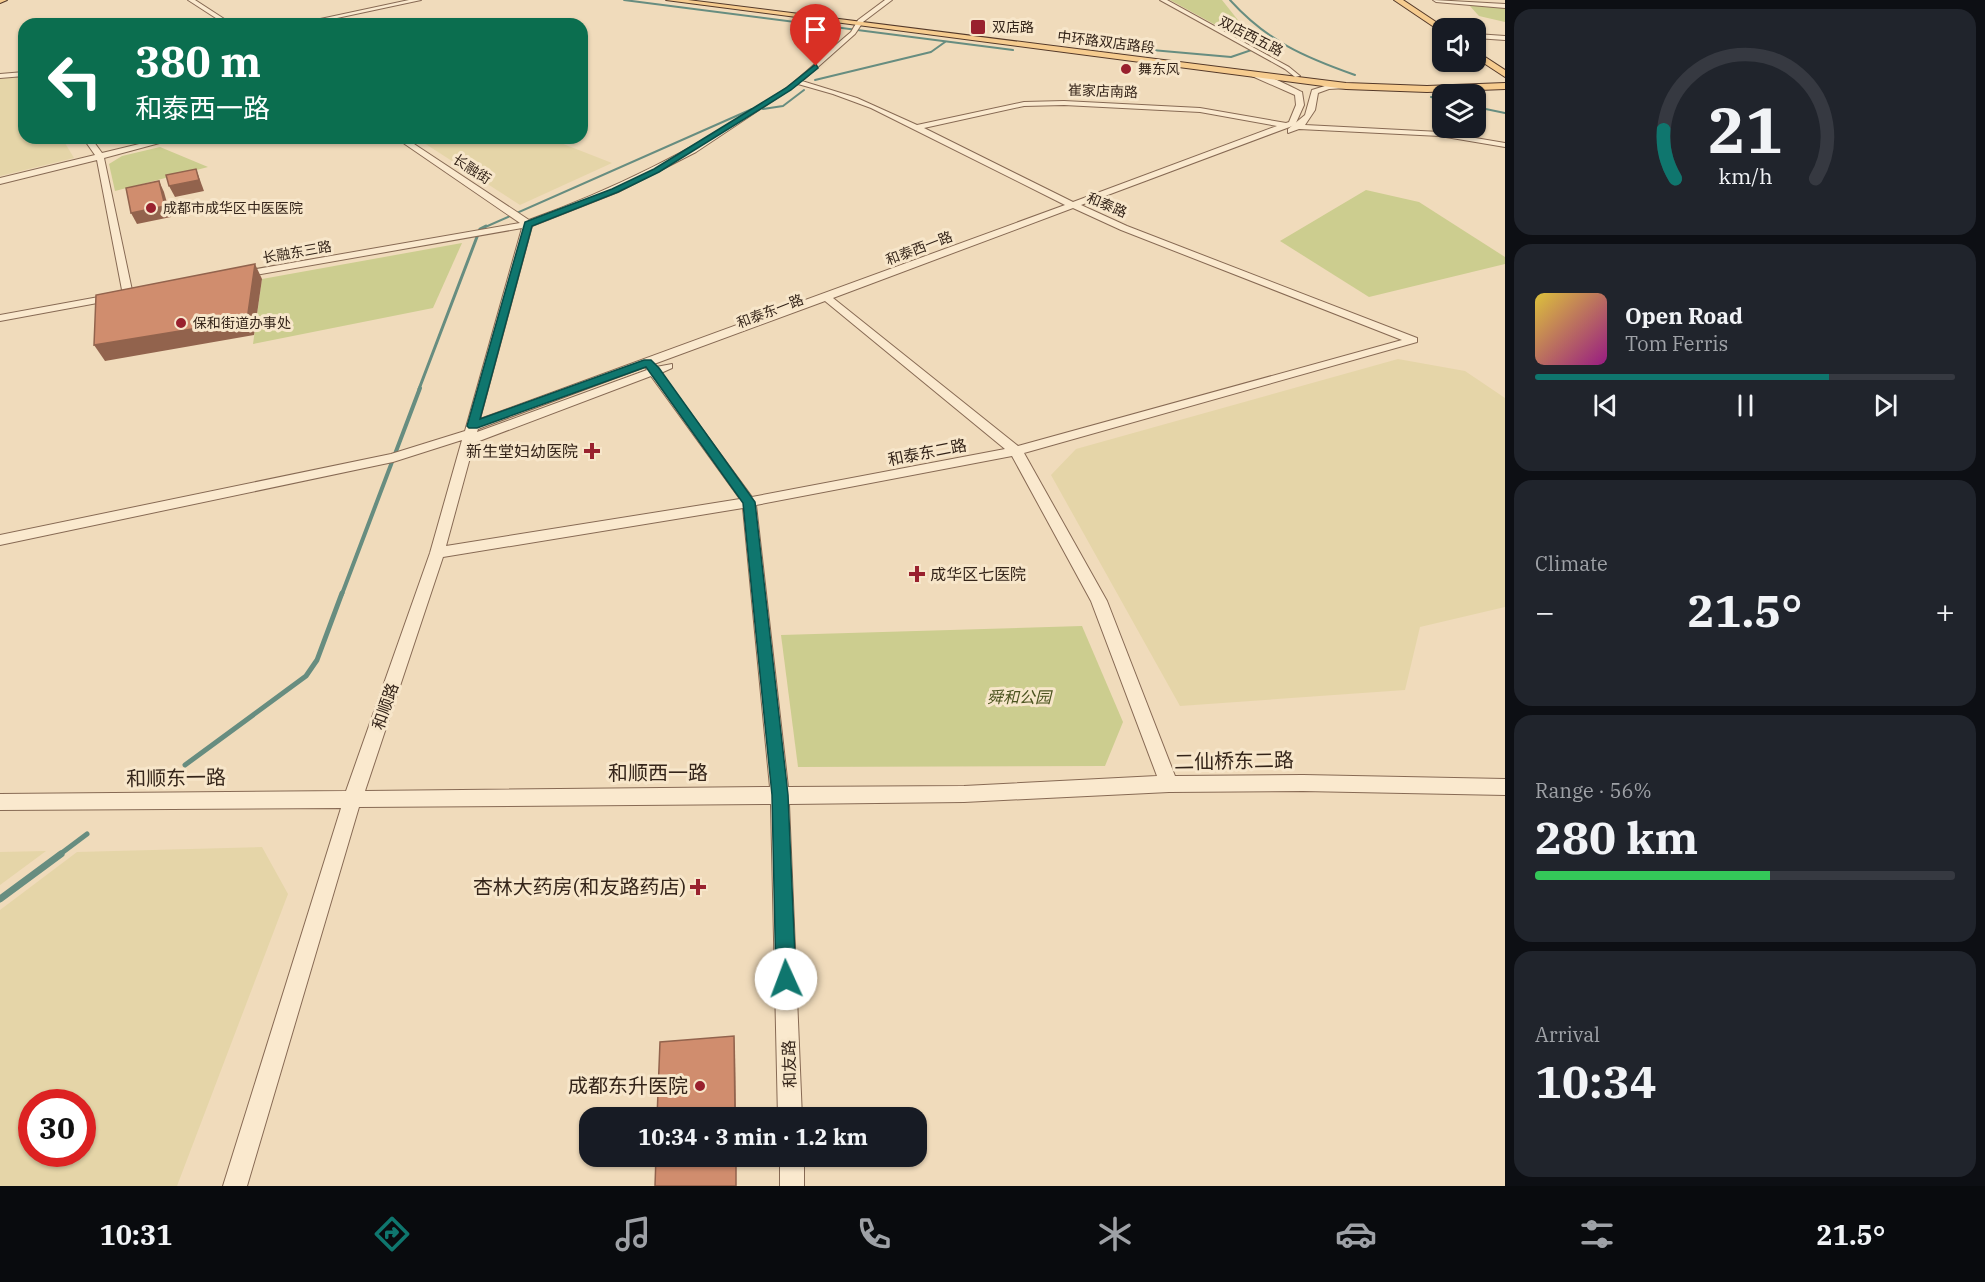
<!DOCTYPE html>
<meta charset="utf-8">
<style>
body{margin:0;font-family:"IBM Plex Serif","Noto Sans SC",serif;background:#20242c;color:#f1f3f6;height:100vh;display:flex;flex-direction:column;font-size:22px;white-space:nowrap}
*{box-sizing:border-box;margin:0}
p{font-size:20px;color:#9ea1a6}
.icon{flex:none;width:33px;height:33px;fill:none;stroke:currentColor;stroke-width:2;stroke-linecap:round;stroke-linejoin:round}
.map{position:relative;flex:1;overflow:hidden}
.side{display:flex;flex-direction:column;gap:9px;padding:9px;background:#0d0f14;width:480px}
.side>*{flex:none}
.guide{position:absolute;left:18px;top:18px;width:570px;height:126px;border-radius:18px;box-shadow:0 2px 4px #0004;background:#0b6e4f;color:#fff;overflow:hidden}
.fabs{position:absolute;left:1432px;top:18px;display:grid;gap:12px}
.fabs a{display:grid;place-items:center;width:54px;height:54px;border-radius:12px;background:#171b24;box-shadow:0 2px 4px #0004;font-size:30px}
.speed{position:absolute;left:18px;top:1089px;display:flex;gap:12px;font-size:30px;font-weight:700;text-align:center}
.speed>*{display:grid;place-content:center;width:78px;height:78px;border-radius:50%;background:#171b24;box-shadow:0 2px 4px #0004;line-height:1}
.speed .limit{border:9px solid #d22;background:#fff;color:#111}
.pin{position:absolute;display:grid;place-items:center;width:51px;height:51px;color:#fff;margin:-62px -26px;border-radius:50% 50% 50% 0;rotate:-45deg;box-shadow:0 0 6px #0007}
.pin .icon{rotate:45deg}
.me{position:absolute;width:66px;margin:-33px;rotate:358deg;stroke-linejoin:round;filter:drop-shadow(0 0 4px #0008)}
.turn{display:flex;align-items:center;gap:21px;height:126px;padding:0 18px;font-size:27px}
.turn .icon{width:78px;height:78px;stroke-width:2.5}
.turn b{display:block;font-size:42px;line-height:51px}
.big{font-size:45px;font-weight:700;line-height:1.1}
.side .tile{flex:1;display:flex;flex-direction:column;justify-content:center;gap:9px;min-width:0;padding:0 21px;border-radius:18px;background:#20242c}
.side .dial{align-items:center;gap:0}
.dial svg{height:156px;overflow:visible;fill:none;stroke:#363941;stroke-width:7;stroke-linecap:round;text-anchor:middle}
.dial text{fill:#f1f3f6;stroke:none}
.song{display:flex;align-items:center;gap:18px}
.cover{width:72px;height:72px;border-radius:9px;background:linear-gradient(135deg,hsl(50 70% 55%),hsl(310 70% 35%))}
.played{height:6px;border-radius:3px;background:linear-gradient(90deg,#0f766e 70%,#363941 70%)}
.keys{display:flex;justify-content:space-around;direction:ltr}
.heat{display:flex;justify-content:space-between;align-items:center;font-size:33px;direction:ltr}
.charge{height:9px;border-radius:4px;background:linear-gradient(90deg,#34c759 56%,#363941 0)}
.trip{position:absolute;left:579px;top:1107px;width:348px;height:60px;border-radius:18px;background:#171b24;box-shadow:0 2px 4px #0004;font-weight:700;line-height:60px;text-align:center}
.menu{display:flex;height:96px;justify-content:space-around;align-items:center;background:#090b0e;color:#9ea1a6}
.menu .icon{width:42px;height:42px}
.menu .on{color:#0f766e}
.menu b{font-size:27px;color:#f1f3f6}
main{display:flex;flex:1;min-height:0}
.map>svg:first-child{display:block}
.farmland{fill:#e5d5a8;fill-rule:evenodd}
.green{fill:#cccd8f}
.lines{fill:none;stroke-linecap:round;stroke-linejoin:round}
.stream-far4{stroke:#678d80;stroke-width:2}
.stream-far3{stroke:#678d80;stroke-width:3}
.stream-far2{stroke:#678d80;stroke-width:4}
.stream-far1{stroke:#678d80;stroke-width:5}
.stream{stroke:#678d80;stroke-width:7}
.minor-casing{stroke:#876a54;stroke-width:2}
.major-casing{stroke:#543929;stroke-width:2}
.minor{fill:#fae9ce;fill-rule:evenodd}
.major{fill:#f6cc8f;fill-rule:evenodd}
.shaded-wall{fill:#92634d}
.building{fill:#d08d6e;stroke:#92634d;stroke-width:1.5}
.route{fill:#0f766e;stroke:#0a4d48;stroke-width:1.5}
.poi-dot{fill:#99212e;stroke:#f7e6ca;stroke-width:2}
.labels{text-anchor:middle;stroke-width:6;stroke-linejoin:round;paint-order:stroke}
.far-poi-label{font-size:14px;fill:#35251a;stroke:#f7e6ca;text-anchor:start}
.far-street-label{font-size:14px;fill:#35251a;stroke:#f7e6ca}
.poi-label{font-size:16px;fill:#35251a;stroke:#f7e6ca;text-anchor:end}
.street-label{font-size:16px;fill:#35251a;stroke:#f7e6ca}
.park-label{font-size:16px;font-style:italic;fill:#4b531f;stroke:#f7e6ca}
.near-street-label{font-size:20px;fill:#35251a;stroke:#f7e6ca}
.near-poi-label{font-size:20px;fill:#35251a;stroke:#f7e6ca;text-anchor:end}
</style>
<main>
<div class="map">
<svg width="1505" height="1186" viewBox="0 0 1505 1186">
<rect width="100%" height="100%" fill="#f0dbbb"/>
<g class="farmland">
<path d="M24,76v62h38l12,20 -74,18v-97z"/>
<path d="M527,138h21l64,25 -92,42 -99,-64 75,2z"/>
<path d="M1398,359l67,12 40,27v209l-85,20 -15,63 -225,16 -129,-231 25,-26z"/>
<path d="M262,847l26,47 -111,292h-177v-276l77,-58zM82,1102v52h-50v-52z"/>
<path d="M46,851l-46,34v-33z"/>
</g>
<g class="green">
<path d="M1170,0h52l23,29 16,10 -9,6z"/>
<path d="M1469,5l36,3v14l-26,-6z"/>
<path d="M160,147l48,20 -93,24 -6,-27 13,-8z"/>
<path d="M1366,190l53,12 86,55v7l-136,33 -89,-56z"/>
<path d="M462,243l-29,65 -180,36 9,-65z"/>
<path d="M1082,626l41,96 -18,44 -307,1 -17,-132z"/>
</g>
<g class="lines">
<g class="stream-far4">
<path d="M624,0l389,50"/>
<path d="M1230,0c37,41 74,57 125,75"/>
<path d="M1129,48l102,9 44,-15"/>
<path d="M815,80l116,-28 14,-10"/>
<path d="M1431,97l12,3"/>
<path d="M1476,107l29,6"/>
<path d="M763,109l20,-3 21,-16"/>
<path d="M483,228l269,-119"/>
</g>
<path class="stream-far3" d="M419,389l61,-160 6,-3"/>
<path class="stream-far2" d="M342,594l78,-206"/>
<g class="stream-far1">
<path d="M185,765l121,-89 11,-16 25,-67"/>
<path d="M59,855l28,-21"/>
</g>
<path class="stream" d="M0,899l61,-45"/>
<g class="minor-casing">
<g id="minor">
<path d="M188,0h7l37,24h-7z"/>
<path d="M409,0h12l-112,24h-12z"/>
<path d="M885,0h7l-29,22 -8,12 -53,47 55,17 60,27 107,-23 40,-1 136,7 86,15 3,-1 7,-17 -1,-10 -50,-22c11,-5 45,13 57,19l2,13 -9,20 -214,80 46,21 290,112v4l-393,111 83,148 68,175 128,-1 202,4v16l-202,-4 -134,1 -205,10 -175,2 13,314h-24l-7,-314 -412,3 -112,379h-24l118,-378 -341,2v-16l346,-3 84,-238 32,-113 -69,22 -393,83v-10l391,-81 74,-23 57,-203 -283,50 -5,-3 5,-3 281,-49 -124,-85h9l124,82c91,-33 176,-76 256,-131 23,-17 44,-39 66,-57l7,-12zM798,84l35,10 38,14 194,97 -585,214 52,-193 86,-34 78,-40zM1064,105l136,7 77,14 -204,76 -149,-74 100,-22zM1073,208l48,22 281,110 -384,106 -185,-148zM825,301l180,148 -253,48 -91,-124 11,-5v-4l-16,3 -2,-3zM645,367l2,3 -170,62 1,-3zM651,376l89,123 -294,47 28,-103zM1012,456l79,145 66,175 -193,10 -176,1 -32,-282zM743,508l27,279 -405,4 78,-234z"/>
<path d="M1160,0h7l122,67 11,9 -5,1 -10,-8z"/>
<path d="M1433,0l72,4v4l-69,-6z"/>
<path d="M1476,34l29,2v4l-29,-2z"/>
<path d="M24,72v4l-24,2v-4z"/>
<path d="M1346,84l3,4 -20,1 -11,4 -3,17 -10,15 135,7 65,11v4l-65,-11 -141,-7 -11,4v-4l17,-14 7,-25 16,-5z"/>
<path d="M83,138h8l11,15 62,-15h14l-74,20 29,137 -1,2 -9,-2 -26,-135 -97,24v-6l95,-23z"/>
<path d="M115,294l5,3 -1,2 -119,22v-6z"/>
<rect x="780" y="1156" width="24" height="30"/>
</g>
</g>
<g class="major-casing">
<g id="major">
<path d="M0,0h7l-7,3z"/>
<path d="M666,0h22l658,83 81,3 78,-3v6l-78,3 -81,-3z"/>
<path d="M1394,0h9l42,28 -2,5z"/>
<path d="M1476,51l29,19v7l-29,-19z"/>
</g>
</g>
<use href="#minor" class="minor"/>
<use href="#major" class="major"/>
</g>
<g class="shaded-wall">
<path d="M196,169l8,22 -29,6 -6,-11z"/>
<path d="M159,181l5,11 7,25 -34,7 -6,-11z"/>
<path d="M255,264l7,15 -8,56 -149,26 -11,-16z"/>
<path d="M734,1036l1,12 1,70h-1z"/>
</g>
<g class="building">
<path d="M196,169l3,11 -30,6 -3,-11z"/>
<path d="M159,181l6,25 -34,7 -5,-25z"/>
<path d="M255,264l-8,56 -153,25 2,-50z"/>
<path d="M734,1036l1,82h-78l3,-76z"/>
<path d="M656,1156h80v30h-81z"/>
</g>
<path class="route" d="M816,64l2,4 -27,22 -132,82 -41,20 -86,34 -52,193 164,-59h7l8,8 96,134 33,293 8,184 -3,7 -7,3 -7,-3 -3,-7 -4,-184 -29,-292 -97,-136 -169,61h-8l-2,-2 58,-204 87,-33 42,-20 132,-81z"/>
<g class="poi-dot">
<rect x="970" y="19" width="16" height="16" rx="3"/>
<circle cx="1126" cy="69" r="6"/>
<circle cx="151" cy="208" r="6"/>
<circle cx="181" cy="323" r="6"/>
<path d="M589 442h6v6h6v6h-6v6h-6v-6h-6v-6h6z"/>
<path d="M914 565h6v6h6v6h-6v6h-6v-6h-6v-6h6z"/>
<path d="M695 878h6v6h6v6h-6v6h-6v-6h-6v-6h6z"/>
<circle cx="700" cy="1086" r="6"/>
</g>
<g class="labels">
<g class="far-poi-label">
<text x="992" y="32">双店路</text>
<text x="1138" y="74">舞东风</text>
<text x="163" y="213">成都市成华区中医医院</text>
<text x="193" y="328">保和街道办事处</text>
</g>
<g class="far-street-label">
<text transform="translate(1251 36) rotate(27)" y="5">双店西五路</text>
<text transform="translate(1106 42) rotate(7)" y="5">中环路双店路段</text>
<text transform="translate(1103 91) rotate(2)" y="5">崔家店南路</text>
<text transform="translate(472 169) rotate(33)" y="5">长融街</text>
<text transform="translate(1107 205) rotate(23)" y="5">和泰路</text>
<text transform="translate(919 248) rotate(-21)" y="5">和泰西一路</text>
<text transform="translate(297 252) rotate(-10)" y="5">长融东三路</text>
<text transform="translate(770 311) rotate(-21)" y="5">和泰东一路</text>
</g>
<g class="poi-label">
<text x="578" y="457">新生堂妇幼医院</text>
<text x="930" y="580" text-anchor="start">成华区七医院</text>
</g>
<g class="street-label">
<text transform="translate(927 452) rotate(-11)" y="6">和泰东二路</text>
<text transform="translate(385 706) rotate(-71)" y="6">和顺路</text>
<text transform="translate(789 1064) rotate(-92)" y="6">和友路</text>
</g>
<g class="park-label">
<text x="1019" y="703">舜和公园</text>
</g>
<g class="near-street-label">
<text transform="translate(1234 761) rotate(-1)" y="7">二仙桥东二路</text>
<text x="658" y="780">和顺西一路</text>
<text transform="translate(176 778) rotate(-1)" y="7">和顺东一路</text>
</g>
<g class="near-poi-label">
<text x="686" y="894">杏林大药房(和友路药店)</text>
<text x="688" y="1093">成都东升医院</text>
</g>
</g>
</svg>
<div class="fabs">
<a><svg class="icon" aria-label="sound" viewBox="0 0 24 24"><path d="M4 9h4l5-4v14l-5-4H4zM17 9q2 3 0 6"/></svg></a>
<a><svg class="icon" aria-label="layers" viewBox="0 0 24 24"><path d="M12 4l9 5-9 5-9-5zM3 14l9 5 9-5"/></svg></a>
</div>
<div class="speed"><div class="limit">30</div></div>
<div class="pin" style="left:816px;top:66px;background:#d93025"><svg class="icon" aria-label="arrive" viewBox="0 0 24 24"><path d="M6 21V4h12l-3 4 3 4H6"/></svg></div>
<svg class="me" style="left:786px;top:979px" viewBox="-20 -20 40 40"><circle r="19" fill="#fff"/><path d="M0-13L10 11 0 6-10 11z" fill="#0f766e"/></svg>
<div class="trip">10:34 · 3 min · 1.2 km</div>
<div class="guide">
<div class="turn"><svg class="icon" aria-label="left" viewBox="0 0 24 24"><path d="M17 20v-9H6M10 6l-5 5 5 5"/></svg><div><b>380 m</b>和泰西一路</div></div>
</div>
</div>
<section class="side">
<div class="tile dial"><svg viewBox="0 0 100 80">
<path d="M14 69A42 42 0 1 1 86 69"/>
<path d="M14 69A42 42 0 0 1 8 44" stroke="#0f766e"/>
<text x="50" y="56" font-size="32" font-weight="700">21</text>
<text x="50" y="72" font-size="11">km/h</text>
</svg></div>
<div class="tile">
<div class="song"><i class="cover"></i><div><b>Open Road</b><p>Tom Ferris</p></div></div>
<div class="played"></div>
<div class="keys"><svg class="icon" aria-label="previous" viewBox="0 0 24 24"><path d="M18 5L8 12l10 7zM5 5v14"/></svg><svg class="icon" aria-label="pause" viewBox="0 0 24 24"><path d="M8 5v14M16 5v14"/></svg><svg class="icon" aria-label="next" viewBox="0 0 24 24"><path d="M6 5l10 7-10 7zM19 5v14"/></svg></div>
</div>
<div class="tile"><p>Climate</p>
<div class="heat"><a>−</a><b class="big">21.5°</b><a>+</a></div>
</div>
<div class="tile"><p>Range · 56%</p><b class="big">280 km</b><div class="charge"></div></div>
<div class="tile"><p>Arrival</p><b class="big">10:34</b></div>
</section>
</main>
<nav class="menu">
<b>10:31</b>
<svg class="icon on" aria-label="directions" viewBox="0 0 24 24"><path d="M12 3l9 9-9 9-9-9zM9 14v-3h6M13 9l2 2-2 2"/></svg>
<svg class="icon" aria-label="music" viewBox="0 0 24 24"><path d="M9 18V5l10-2v13"/><circle cx="6" cy="18" r="3"/><circle cx="16" cy="16" r="3"/></svg>
<svg class="icon" aria-label="phone" viewBox="0 0 24 24"><path d="M5 4h4l2 5-3 2q2 4 5 5l2-3 5 2v4C11 20 4 13 5 4z"/></svg>
<svg class="icon" aria-label="climate" viewBox="0 0 24 24"><path d="M12 3v18M4 7l16 10M4 17L20 7"/></svg>
<svg class="icon" aria-label="car" viewBox="0 0 24 24"><path d="M5 17H2v-5l4-1 3-4h7l3 4 3 1v5h-3M9 17h6M6 11h13"/><circle cx="7" cy="17" r="2"/><circle cx="17" cy="17" r="2"/></svg>
<svg class="icon" aria-label="filters" viewBox="0 0 24 24"><path d="M4 7h16M4 17h16"/><circle cx="9" cy="7" r="2"/><circle cx="15" cy="17" r="2"/></svg>
<b>21.5°</b>
</nav>
